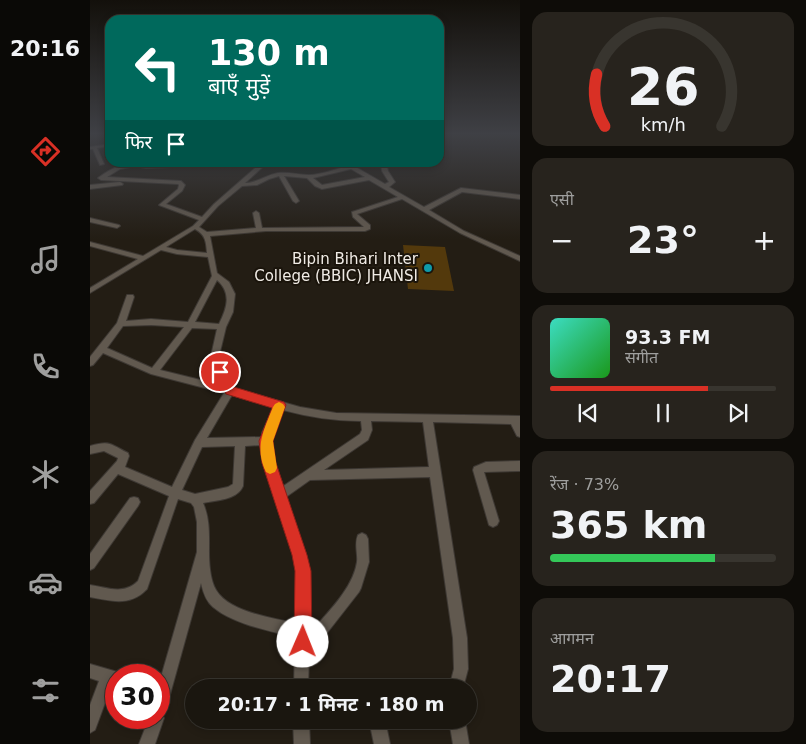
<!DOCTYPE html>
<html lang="hi">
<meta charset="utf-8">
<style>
body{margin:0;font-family:"DejaVu Sans","Noto Sans Devanagari",sans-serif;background:#27231d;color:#f1f3f6;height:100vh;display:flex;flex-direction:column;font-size:19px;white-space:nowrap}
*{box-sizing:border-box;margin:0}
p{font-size:16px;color:#9f9f9e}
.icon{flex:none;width:28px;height:28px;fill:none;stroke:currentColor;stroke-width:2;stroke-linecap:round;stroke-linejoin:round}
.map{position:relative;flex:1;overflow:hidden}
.side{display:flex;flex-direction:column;gap:12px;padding:12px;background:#0e0c08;width:286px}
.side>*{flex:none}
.hud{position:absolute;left:15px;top:15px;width:339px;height:152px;border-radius:15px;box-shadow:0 2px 8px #0003,0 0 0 1px #38352f;background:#00695c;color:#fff;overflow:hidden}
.speed{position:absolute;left:15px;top:664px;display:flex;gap:10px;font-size:25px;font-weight:700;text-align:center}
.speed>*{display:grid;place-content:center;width:65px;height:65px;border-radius:50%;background:#1a160f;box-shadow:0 2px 8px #0003,0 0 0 1px #38352f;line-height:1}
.speed .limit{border:8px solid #d22;background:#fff;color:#111}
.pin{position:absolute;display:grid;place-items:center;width:42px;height:42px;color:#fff;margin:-21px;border:2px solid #fff;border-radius:50%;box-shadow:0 1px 5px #0007}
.me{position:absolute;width:55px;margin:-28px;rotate:1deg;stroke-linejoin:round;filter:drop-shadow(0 0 4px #0008)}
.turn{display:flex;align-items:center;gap:18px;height:105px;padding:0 20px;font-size:22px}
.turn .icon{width:65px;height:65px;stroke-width:2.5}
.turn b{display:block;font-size:35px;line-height:42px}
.then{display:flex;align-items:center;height:48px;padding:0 20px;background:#0003;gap:10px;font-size:19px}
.big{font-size:38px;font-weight:700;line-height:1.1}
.side .card{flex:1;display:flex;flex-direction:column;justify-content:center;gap:8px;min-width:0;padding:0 18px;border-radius:15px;background:#27231d}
.side .dial{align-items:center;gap:0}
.dial svg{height:130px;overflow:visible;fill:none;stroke:#38352f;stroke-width:7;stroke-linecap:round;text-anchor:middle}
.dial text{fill:#f1f3f6;stroke:none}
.song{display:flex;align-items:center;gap:15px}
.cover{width:60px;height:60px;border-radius:8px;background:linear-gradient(135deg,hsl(170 70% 55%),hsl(120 70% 35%))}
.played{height:5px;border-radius:2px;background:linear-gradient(90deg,#d93025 70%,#38352f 70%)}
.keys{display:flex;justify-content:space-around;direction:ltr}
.heat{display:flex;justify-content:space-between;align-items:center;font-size:28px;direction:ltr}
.charge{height:8px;border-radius:4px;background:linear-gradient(90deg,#34c759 73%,#38352f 0)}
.trip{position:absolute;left:95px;top:679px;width:292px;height:50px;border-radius:25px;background:#1a160f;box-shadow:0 2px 8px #0003,0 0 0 1px #38352f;font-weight:700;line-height:50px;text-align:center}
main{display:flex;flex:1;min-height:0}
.menu{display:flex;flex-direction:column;width:90px;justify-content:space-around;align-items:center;background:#0a0906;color:#9f9f9e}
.menu .icon{width:35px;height:35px}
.menu .current{color:#d93025}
.menu b{font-size:22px;color:#f1f3f6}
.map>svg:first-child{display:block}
.building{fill:#53390c}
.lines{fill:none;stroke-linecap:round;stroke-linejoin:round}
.minor-casing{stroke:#3e3934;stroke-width:2}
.minor{fill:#61594f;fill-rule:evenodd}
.route{fill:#d93025;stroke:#8d1f18}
.slow{fill:#f59e0b}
.culture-dot{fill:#0f9aa8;stroke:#1a140b;stroke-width:2}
.labels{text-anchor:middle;stroke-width:4;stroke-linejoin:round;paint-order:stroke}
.far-poi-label{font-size:15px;fill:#f0ebe5;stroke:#1a140b;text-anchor:end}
</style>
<main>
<nav class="menu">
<b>20:16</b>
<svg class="icon current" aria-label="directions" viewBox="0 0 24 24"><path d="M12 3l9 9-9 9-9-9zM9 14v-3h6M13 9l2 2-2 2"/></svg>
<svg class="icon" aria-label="music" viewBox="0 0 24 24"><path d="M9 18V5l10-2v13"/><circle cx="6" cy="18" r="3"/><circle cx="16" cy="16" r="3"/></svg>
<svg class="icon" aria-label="phone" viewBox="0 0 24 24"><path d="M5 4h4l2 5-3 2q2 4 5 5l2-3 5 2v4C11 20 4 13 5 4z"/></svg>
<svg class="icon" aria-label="climate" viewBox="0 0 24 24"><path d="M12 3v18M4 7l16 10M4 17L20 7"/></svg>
<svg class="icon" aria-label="car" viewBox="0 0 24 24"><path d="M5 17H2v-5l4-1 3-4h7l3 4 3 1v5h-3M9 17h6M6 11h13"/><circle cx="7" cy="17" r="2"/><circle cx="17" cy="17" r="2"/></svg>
<svg class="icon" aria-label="filters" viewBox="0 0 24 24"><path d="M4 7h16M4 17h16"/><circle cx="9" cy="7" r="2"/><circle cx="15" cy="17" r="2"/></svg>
</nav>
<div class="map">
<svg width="430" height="744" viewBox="0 0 430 744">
<rect width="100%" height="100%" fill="#231d14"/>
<path class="building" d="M313,245l42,2 9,44 -46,-2z"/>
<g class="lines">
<g class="minor-casing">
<g id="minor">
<path d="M20,144v2l-13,2 7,16 -4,1 -7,-16h-3v-2z"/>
<path d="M52,162v2h52l2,1 -2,1 -48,2 -11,-2 -15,3 -13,8 74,4 4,4 -3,6 -16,13 36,13 12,-13 48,-42h6l-23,21c12,0 21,-8 33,-10 11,-1 21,2 31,2 10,0 28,-6 38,-9l-6,-4h6l38,22 4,-2 -7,-11 -1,-9h5l2,9 7,11 -6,5 35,20 37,-19 59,7v4l-58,-7 -33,18 35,21 56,25v5l-60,-28 -58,-34 -45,15 13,11v4l-5,2h-99l-56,5 7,37 12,9 6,12 -2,18 -7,15 -7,29 10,27 4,5 67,19 36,6 184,3v21l-3,-1 -6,-12 -78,-2 34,216 1,31 -5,19h-14l5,-19 -1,-31 -23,-161 -120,3 -24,17 20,58 3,16v63c17,-20 44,-45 48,-72 1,-9 -3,-18 1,-27l4,-2 4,2 2,4 1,23 -8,26 -2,4 -50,64 -1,32h-14l1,-51c-25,-6 -62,-13 -82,-30 -7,-6 -10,-15 -12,-24l-35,126 -2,5 -2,1 2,3 -9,26h-16l10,-26h10v-34l38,-132v-30l-3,-15 -3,-4 -13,-4 -31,90c-17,18 -36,12 -57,8v-12c18,3 34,10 48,-4l31,-85 -51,-22 -24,29 -4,1v-13l27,-30 1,-3 -14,-7 -14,3v-8c20,-6 20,-2 38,7l1,3 -4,11 47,20 23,-47 29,-47 -73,-19 -48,-21 -10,12 -3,1v-9l27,-34 10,-28h6l1,2 -8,24 25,-2 37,3 24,-46 -4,-19 -31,-3 -16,-4 -71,43v-5l48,-29 -48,-13v-4l53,14 50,-30 6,-6 -40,-15 19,-16 1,-4 -1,-1 -77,-4 -3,-2c13,-10 28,-16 44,-16zM261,169l14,8 -43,8 -9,-7zM189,176l14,25 3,2 3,-2 -15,-25 23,2 8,8 7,3 47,-9 29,17 -46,15 1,5 11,10 -102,1 -3,-15 -3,-2 -3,2 3,15 -49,4 -8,-5 19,-21 24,-20 15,-1 12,-6zM105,229c11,6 11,13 12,24l-30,-3 -11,-3zM127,280c15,13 10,28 2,44l-24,-2zM61,325l33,2 -32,41 -45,-20 16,-22zM102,328l25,1 -6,27 10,29 -61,-15zM142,395l42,12 -12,26v4l-55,1zM193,410c26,7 51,11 78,11l1,9 -2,4 -78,53c-5,-17 -15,-38 -10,-55 3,-8 7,-15 11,-22zM281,421l52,1 6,45 -105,3 44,-30 4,-10zM172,445l2,18 30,92 3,16 -2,52c-23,-5 -66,-11 -79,-33 -6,-10 -7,-28 -7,-38 0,-17 1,-33 -6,-49 14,-3 34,-3 40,-17l2,-40zM145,446l-2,38 -5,3 -33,7 -13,-4 20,-43z"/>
<path d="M30,182l3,2 -1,1 -32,4v-4z"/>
<path d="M0,218l29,7 1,1 -3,2 -27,-6z"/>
<path d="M430,461v10l-36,1 15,49 -2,4 -4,2 -4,-2 -16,-55 1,-3 12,-5z"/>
<path d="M44,497l4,1 2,4 -2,4 -44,62 -4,2v-16l40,-56z"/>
<path d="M0,664l31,9 1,2h-6v10l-4,-1 -17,46 -5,3v-28l9,-24 -9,-3z"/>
<path d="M203,720h16l1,24h-16z"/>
<path d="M279,720h16l5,24h-16z"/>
<path d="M359,720h16l4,24h-16z"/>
</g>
</g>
<use href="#minor" class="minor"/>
</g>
<linearGradient id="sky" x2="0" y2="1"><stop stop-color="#13100b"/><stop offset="0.56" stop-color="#3f4045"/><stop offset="1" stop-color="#3f4045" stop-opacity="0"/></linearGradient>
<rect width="430" height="239" fill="url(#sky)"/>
<path class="route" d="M130,368l4,2 10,17 50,15 2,3 -13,36 3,22 31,92 4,16 1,71 -3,7 -6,2 -7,-2 -2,-7 1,-71 -3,-16 -30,-92 -3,-22 13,-33 -46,-14 -12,-22z"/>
<path class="slow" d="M189,402l4,2 2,3 -12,34 4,27 -2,4 -5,2 -4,-2c-12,-25 -2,-42 7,-65l2,-3z"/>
<circle class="culture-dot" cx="338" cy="268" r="5"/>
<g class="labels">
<g class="far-poi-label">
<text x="328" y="264">Bipin Bihari Inter<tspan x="328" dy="17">College (BBIC) JHANSI</tspan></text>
</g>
</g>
</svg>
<div class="speed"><div class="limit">30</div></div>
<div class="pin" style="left:130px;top:372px;background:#d93025"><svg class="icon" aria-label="arrive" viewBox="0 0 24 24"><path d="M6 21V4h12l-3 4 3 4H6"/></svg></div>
<svg class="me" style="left:213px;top:642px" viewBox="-20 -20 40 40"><circle r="19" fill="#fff"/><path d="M0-13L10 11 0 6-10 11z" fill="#d93025"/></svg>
<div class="trip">20:17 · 1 मिनट · 180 m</div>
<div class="hud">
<div class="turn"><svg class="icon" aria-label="left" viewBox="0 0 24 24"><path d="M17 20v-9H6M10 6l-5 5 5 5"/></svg><div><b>130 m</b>बाएँ मुड़ें</div></div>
<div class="then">फिर<svg class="icon" aria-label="arrive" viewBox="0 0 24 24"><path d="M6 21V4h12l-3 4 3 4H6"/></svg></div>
</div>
</div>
<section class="side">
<div class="card dial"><svg viewBox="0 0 100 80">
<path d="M14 69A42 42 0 1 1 86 69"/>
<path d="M14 69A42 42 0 0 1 9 37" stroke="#d93025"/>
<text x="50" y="56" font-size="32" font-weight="700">26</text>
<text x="50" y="72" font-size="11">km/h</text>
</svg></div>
<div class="card"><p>एसी</p>
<div class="heat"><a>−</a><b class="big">23°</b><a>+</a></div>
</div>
<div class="card">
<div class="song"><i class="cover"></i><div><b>93.3 FM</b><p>संगीत</p></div></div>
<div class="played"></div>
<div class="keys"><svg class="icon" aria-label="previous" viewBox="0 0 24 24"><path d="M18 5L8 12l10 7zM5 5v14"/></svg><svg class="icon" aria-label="pause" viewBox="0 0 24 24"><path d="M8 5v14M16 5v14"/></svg><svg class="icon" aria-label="next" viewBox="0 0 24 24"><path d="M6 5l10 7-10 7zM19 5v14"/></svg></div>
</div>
<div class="card"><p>रेंज · 73%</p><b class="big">365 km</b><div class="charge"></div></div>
<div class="card"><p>आगमन</p><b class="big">20:17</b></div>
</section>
</main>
